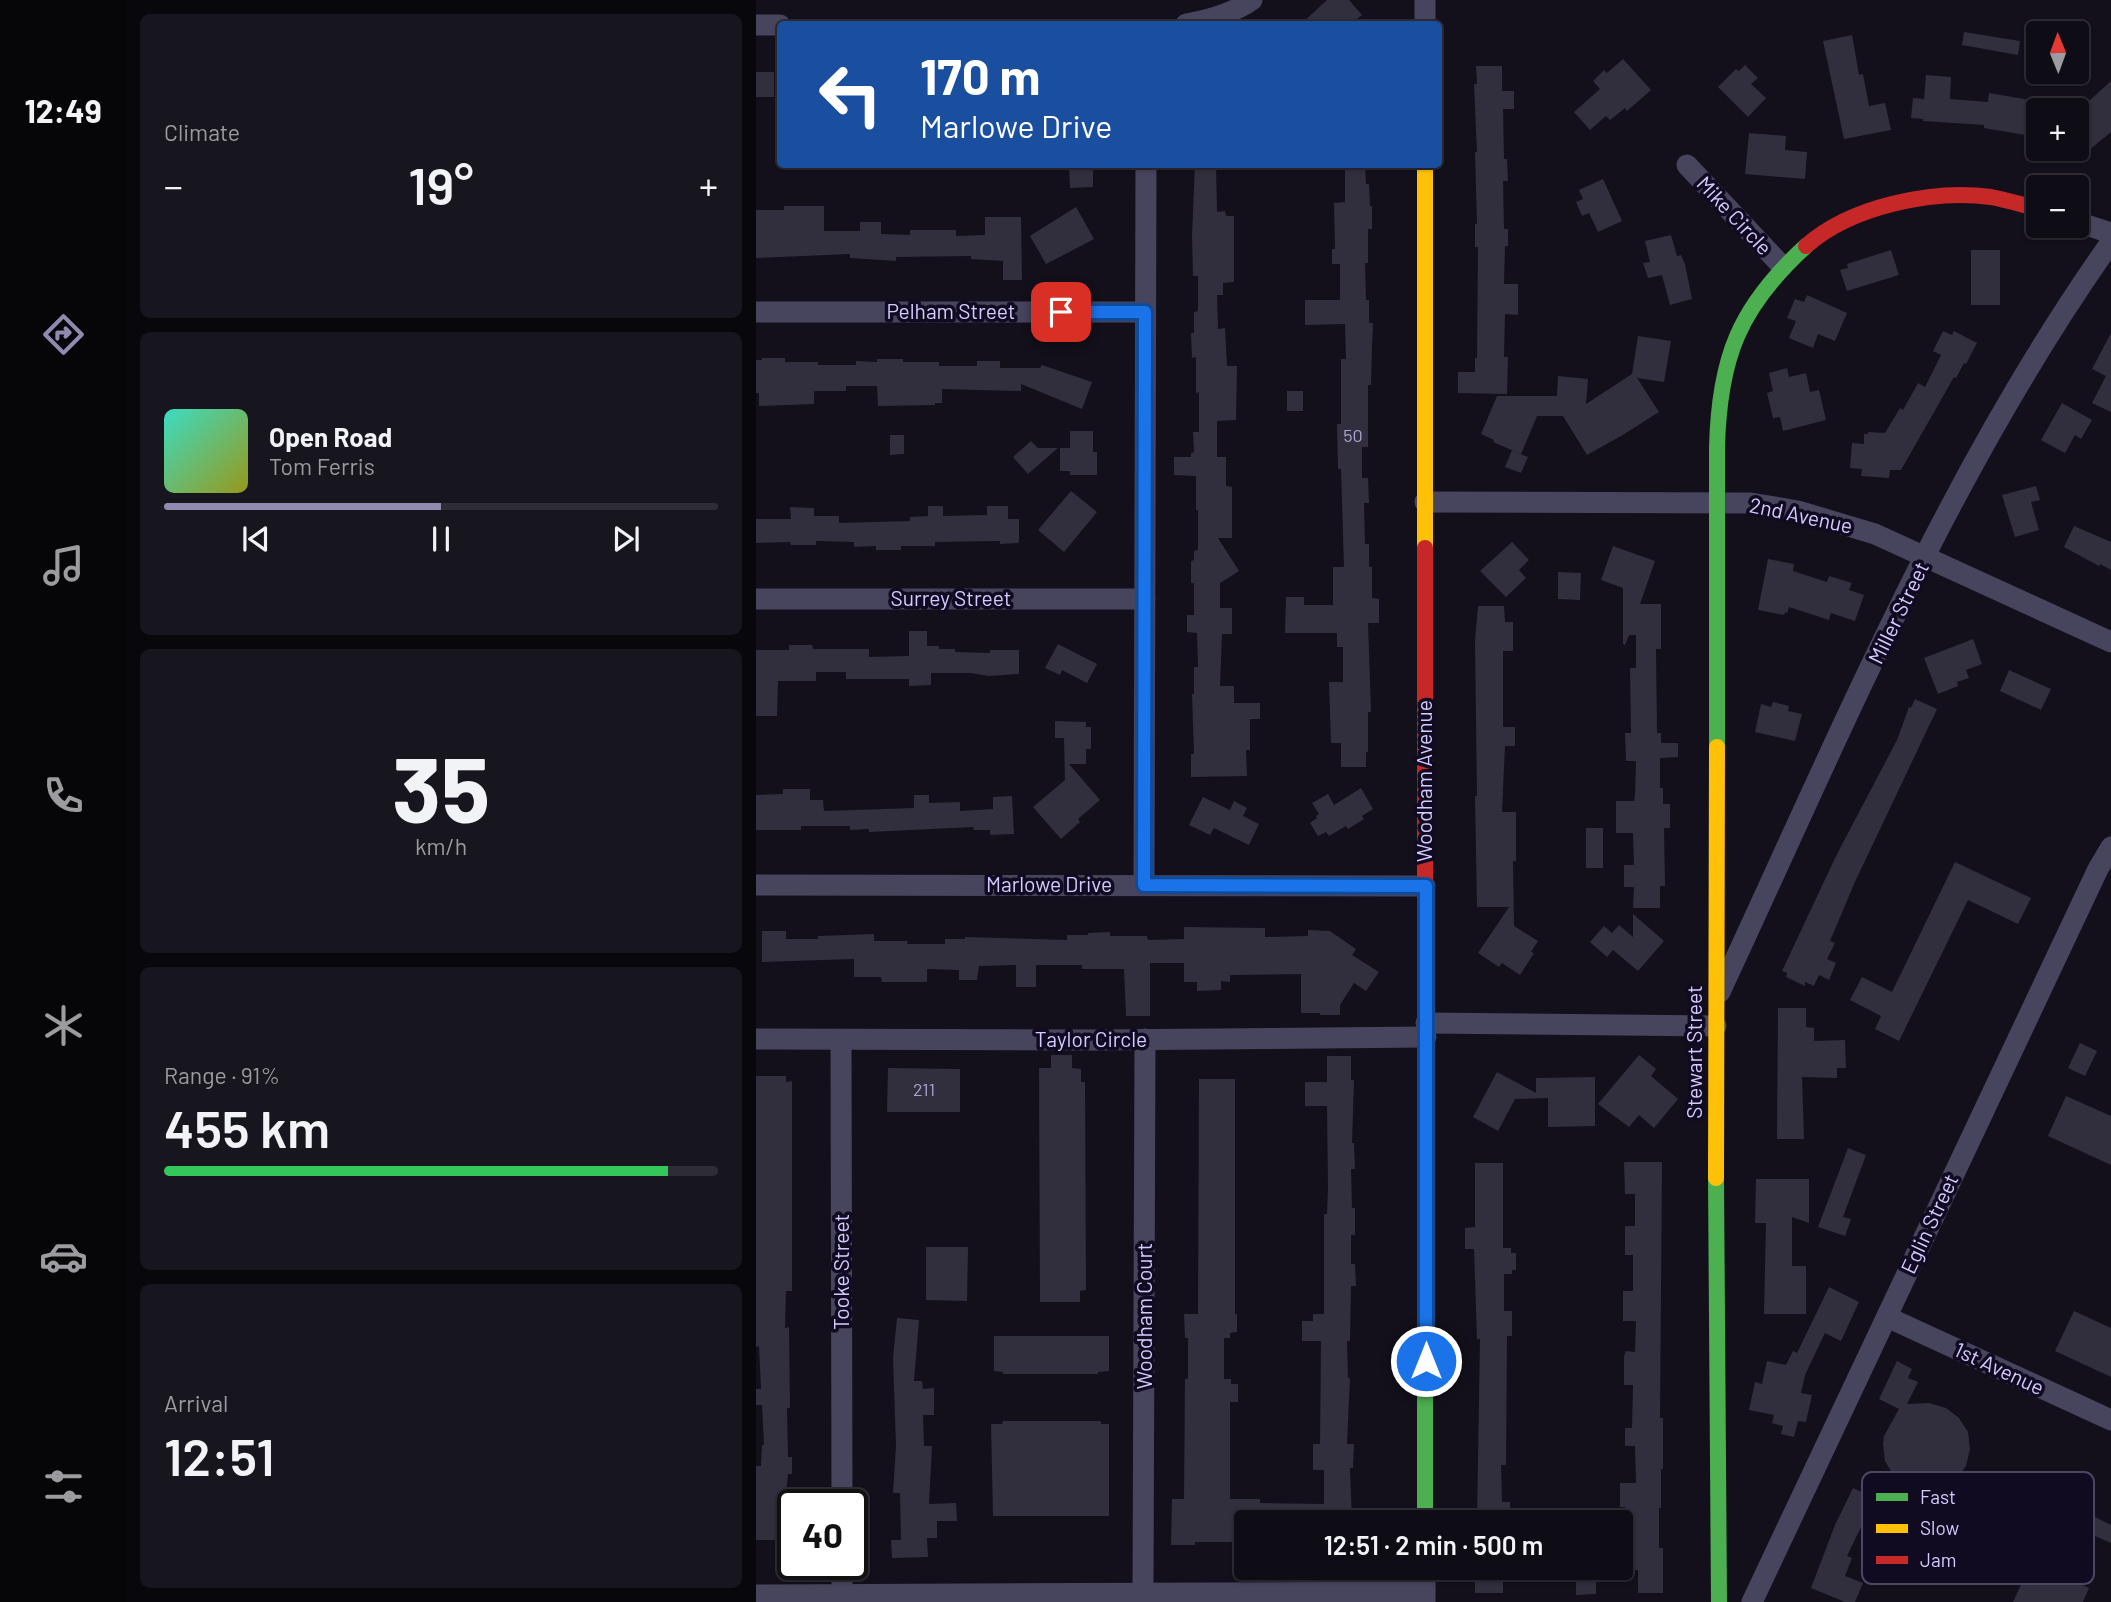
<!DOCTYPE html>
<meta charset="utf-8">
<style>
body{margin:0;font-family:Barlow,sans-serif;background:#17151e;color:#f1f3f6;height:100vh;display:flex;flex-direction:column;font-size:26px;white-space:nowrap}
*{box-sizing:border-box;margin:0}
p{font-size:23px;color:#9b9ba0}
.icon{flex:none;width:38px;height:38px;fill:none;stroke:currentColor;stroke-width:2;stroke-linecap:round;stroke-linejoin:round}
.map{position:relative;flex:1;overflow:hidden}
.drawer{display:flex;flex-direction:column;gap:14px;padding:14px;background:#08070c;width:630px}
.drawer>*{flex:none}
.hud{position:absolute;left:21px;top:21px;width:665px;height:147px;border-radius:7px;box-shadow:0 2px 5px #0004,0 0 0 2px #2e2c34;background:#1a4fa0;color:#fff;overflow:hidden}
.needle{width:46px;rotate:359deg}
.tools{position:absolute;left:1270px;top:21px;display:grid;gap:14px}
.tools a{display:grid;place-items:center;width:63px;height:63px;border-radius:7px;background:#0e0c15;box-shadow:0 2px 5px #0004,0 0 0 2px #2e2c34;font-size:35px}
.speed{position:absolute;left:21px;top:1489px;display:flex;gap:14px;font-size:35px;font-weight:700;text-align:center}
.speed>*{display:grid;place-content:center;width:91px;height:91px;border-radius:50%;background:#0e0c15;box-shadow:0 2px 5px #0004,0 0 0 2px #2e2c34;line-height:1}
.speed .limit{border:4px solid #111;border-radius:10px;background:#fff;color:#111}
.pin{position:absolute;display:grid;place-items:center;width:60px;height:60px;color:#fff;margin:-30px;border-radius:14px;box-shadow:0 4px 10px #0006}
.me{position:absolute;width:77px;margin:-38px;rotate:0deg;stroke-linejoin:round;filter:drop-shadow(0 0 5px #0008)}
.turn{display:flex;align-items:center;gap:24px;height:147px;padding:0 28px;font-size:32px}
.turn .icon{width:91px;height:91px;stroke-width:2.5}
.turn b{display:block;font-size:49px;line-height:60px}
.big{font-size:52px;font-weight:600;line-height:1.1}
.drawer .card{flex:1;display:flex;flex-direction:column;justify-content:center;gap:10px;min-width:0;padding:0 24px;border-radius:10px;background:#17151e}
.drawer .dial{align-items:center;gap:0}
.dial b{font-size:91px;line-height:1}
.song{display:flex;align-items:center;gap:21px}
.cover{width:84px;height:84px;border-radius:10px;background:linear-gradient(135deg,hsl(170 70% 55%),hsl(60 70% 35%))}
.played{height:7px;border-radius:4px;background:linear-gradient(90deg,#918ab0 50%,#2e2c34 50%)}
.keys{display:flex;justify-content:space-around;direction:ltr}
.heat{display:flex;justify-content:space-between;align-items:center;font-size:38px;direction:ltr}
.charge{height:10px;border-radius:5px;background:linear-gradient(90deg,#34c759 91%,#2e2c34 0)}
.trip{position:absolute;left:478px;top:1510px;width:399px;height:70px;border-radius:7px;background:#0e0c15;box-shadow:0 2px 5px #0004,0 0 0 2px #2e2c34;font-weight:600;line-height:70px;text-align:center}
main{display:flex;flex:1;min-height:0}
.menu{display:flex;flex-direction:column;width:126px;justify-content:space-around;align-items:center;background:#060508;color:#9b9ba0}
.menu .icon{width:49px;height:49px}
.menu .selected{color:#918ab0}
.menu b{font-size:32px;color:#f1f3f6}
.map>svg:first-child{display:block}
.building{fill:#312e3e}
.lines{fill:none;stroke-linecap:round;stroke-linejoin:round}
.street{stroke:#47445d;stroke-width:21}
.fast{stroke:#4caf50;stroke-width:16}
.slow{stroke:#ffc107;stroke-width:16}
.jam{stroke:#c62828;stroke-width:16}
.route-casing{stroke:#114b97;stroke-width:18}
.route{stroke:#1a73e8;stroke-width:12}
.labels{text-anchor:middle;stroke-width:7;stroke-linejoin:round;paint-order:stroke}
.number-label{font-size:18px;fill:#aca4cf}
.street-label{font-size:21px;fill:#d5cbff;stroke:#110b21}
.key{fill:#110b21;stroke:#4c4564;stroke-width:2}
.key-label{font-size:19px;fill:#d5cbff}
</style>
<main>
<nav class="menu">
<b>12:49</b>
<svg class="icon selected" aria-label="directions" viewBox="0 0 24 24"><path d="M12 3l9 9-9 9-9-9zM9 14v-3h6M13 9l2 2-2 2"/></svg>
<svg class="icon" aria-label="music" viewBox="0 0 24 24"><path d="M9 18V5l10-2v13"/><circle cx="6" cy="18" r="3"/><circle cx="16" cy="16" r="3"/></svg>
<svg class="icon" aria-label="phone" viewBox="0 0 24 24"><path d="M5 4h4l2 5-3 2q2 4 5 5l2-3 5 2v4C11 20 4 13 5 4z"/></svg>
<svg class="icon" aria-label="climate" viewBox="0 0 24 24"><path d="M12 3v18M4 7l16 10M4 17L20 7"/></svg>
<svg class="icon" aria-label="car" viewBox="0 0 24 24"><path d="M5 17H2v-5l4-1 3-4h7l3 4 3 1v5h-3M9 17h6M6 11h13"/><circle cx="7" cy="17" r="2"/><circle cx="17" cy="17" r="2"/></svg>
<svg class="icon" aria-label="filters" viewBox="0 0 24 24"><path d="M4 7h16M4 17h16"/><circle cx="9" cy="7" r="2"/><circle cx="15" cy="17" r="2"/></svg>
</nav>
<section class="drawer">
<div class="card"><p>Climate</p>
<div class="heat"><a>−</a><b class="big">19°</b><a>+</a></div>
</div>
<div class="card">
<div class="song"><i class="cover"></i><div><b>Open Road</b><p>Tom Ferris</p></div></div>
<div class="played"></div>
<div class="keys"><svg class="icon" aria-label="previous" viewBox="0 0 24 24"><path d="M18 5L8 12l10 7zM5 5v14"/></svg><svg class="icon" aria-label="pause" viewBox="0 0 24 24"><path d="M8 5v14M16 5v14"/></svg><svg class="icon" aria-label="next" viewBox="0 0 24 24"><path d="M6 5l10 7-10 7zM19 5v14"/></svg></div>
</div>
<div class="card dial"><b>35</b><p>km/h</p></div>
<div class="card"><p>Range · 91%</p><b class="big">455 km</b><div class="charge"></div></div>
<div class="card"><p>Arrival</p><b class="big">12:51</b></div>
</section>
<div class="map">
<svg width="1355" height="1602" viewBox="0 0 1355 1602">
<rect width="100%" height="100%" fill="#13101c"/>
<g class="building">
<path d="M571,0h22l13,15 -11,9h-50z"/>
<path d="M1208,32l56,9 -2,14 -56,-10z"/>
<path d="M1096,35l7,40 4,-1 6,32 16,-3 6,27 -47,9 -21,-98z"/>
<path d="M867,59l28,31 -24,21 -2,-3 -15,12 -4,-4 -16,14 -16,-18 26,-23 -7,-8 11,-11 3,3z"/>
<path d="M989,65l13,13 -7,6 15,14 -18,19 -30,-30 18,-18 3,2z"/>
<path d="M720,66h26v25h12v18h-11l1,50h3l1,22h-5l1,48h4v17h-3l-1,38h14v31l-13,-1 -1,43h4l-1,37 -49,-1v-21h17v-14h2l1,-111h-3v-23h2l-2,-72h2l-3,-68h3z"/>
<rect x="0" y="72" width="18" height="25"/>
<path d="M1170,75l25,2 -1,22 38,3 1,-9 47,8 -5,35 -47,-8v-3l-61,-4v-2l-12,-1 2,-20 11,1z"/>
<path d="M1355,81v51l-34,28v-48z"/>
<path d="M993,133l37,3 -1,14 22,2 -2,27 -60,-5z"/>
<path d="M313,164h24v23l-23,1z"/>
<path d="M439,164h21l1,48 8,-1 1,5h8v66l-11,1v12h-6l1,34 7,-1 2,38h10l-1,54 -19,1v36h9v29l6,1v51h-14l21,33 -19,12v25h12v26h-10l-2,52h14v17h26v16h-10v31h-4l1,26 -56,1v-23h3l-2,-60h2v-27h4l-1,-34 -10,-1v-17h7v-32h-3v-22l3,-1v-9l4,-1v-40h-2v-34l-22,-1v-18h17v-4l3,-1 -1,-20h6v-40l-3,1v-36l-4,1 -1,-25h3v-21l4,-1v-35h-5l-1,-40z"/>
<path d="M589,164h20l1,20h3l1,22h2v23h-4v34h-3l1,37h3v23h4l-1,23 -1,39h-3v62h-6v31h6l1,25h-5l1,41h4v23h3v31l7,1v24h-11l3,89h-3v40h-2v15h-25v-24h-10l-2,-61h14v-35h-6v-14h-52l1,-36h18v8h29v-38h11l-3,-98h-3l-1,-45h4v-65h5l-1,-35 -40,1v-25h35v-36h-8v-15h3l-1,-46 11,-1z"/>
<path d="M847,179l19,42 -24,11 -9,-19 -7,3 -6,-14 7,-3 -4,-9z"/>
<path d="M28,206h40v25h36v-9h21v12l29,1v-5h46v6l29,-1v-18h36l1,63h-19v-19l-32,-2v-3l-75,1v4l-46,-3v-4l-94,4v-48h28z"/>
<path d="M320,207l18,32 -48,25 -16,-28z"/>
<path d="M915,235l6,21 4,-1 4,9 7,35 -22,6 -8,-30 -14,3 -5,-15 7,-1 -5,-21z"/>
<path d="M1135,250l8,25 -52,16 -7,-21 8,-2 -1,-4z"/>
<rect x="1215" y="250" width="29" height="55"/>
<path d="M1051,295l40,18 -12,28 -17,-7 -5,14 -24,-10 7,-17 -9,-3 8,-19 9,3z"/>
<path d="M1187,331l9,4 2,-4 23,12 -11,21 -2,-1 -8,15 -2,-1 -53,93h-11l-1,8 -28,-2 1,-7 -12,-1 2,-25 12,1v-10h4v-2l17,1 15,-25 3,2 15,-27 7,4 16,-32 -8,-4z"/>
<path d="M1355,333v79l-19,-9 14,-27 -14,-7z"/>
<path d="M882,336l33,5 -7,41 -27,-4 22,34 -38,24 -34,19 -24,-39h-26l-16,38 -28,-12 1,-2 -13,-6 16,-38h60l1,-20 30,3 -2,25 46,-30z"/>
<path d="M6,358h23v4h33v3h38v-4l21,1v-3h26v3h36v4h38v-5h23v7h40l2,-3 50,17 -10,27 -61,-25v7l-79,-2v14h-7v2l-57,1 -1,-20h-31v5h-32v13l-55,2v-13h-3v-33h6z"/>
<path d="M1031,368l2,9 17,-4 4,19 9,-2 7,30 -43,11 -3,-14 -7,1 -6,-25 6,-2 -4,-18z"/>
<rect x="531" y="391" width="16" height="20"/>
<path d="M1306,403l30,17 -11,19 -6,-4 -10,18 -24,-13z"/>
<path d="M314,431h23v21h4v23h-27v-4h-10v-23h10z"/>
<path d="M134,435h14v19l-14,1z"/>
<path d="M275,441l7,7h20l-30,26 -15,-17z"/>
<path d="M756,450l16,7 -7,16 -16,-6z"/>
<path d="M1280,486l4,14 -9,2 8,28 -24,7 -13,-42z"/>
<path d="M315,491l26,21 -33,40 -26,-22z"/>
<path d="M172,506h15v10l44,-1v-9h21v13h11v22l-1,2 -18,1v-3l-65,1v4h-34v4h-25v-4l-22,1v-5l-38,-1v4h-25l-1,-3 -34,1v-24h35l-1,-12 24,1v8h25v7l71,-2v-4l18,-1z"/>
<path d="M1318,526l37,16v28l-11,-6 -1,2 -35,-19z"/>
<path d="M756,542l17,18 -10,10 7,8 -20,19 -26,-26z"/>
<path d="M857,546l42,15 -15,43h21v45h-5l1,84h4v10h17v14l-18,1v30h3v16h7v24h-6l1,58h-5v22h-27l1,-21h-10v-22h10l-1,-32h-17v-32h18l1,-6 1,-34h-10l-1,-28h6l-1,-65h6v-33h-7l-4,10 -2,-1v-56l-22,-8z"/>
<path d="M1012,559l26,5 -1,7 34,11 2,-6 23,7 -3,7 15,5 -9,26 -24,-8 -2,7 -40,-13 -2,6 -2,-1 -1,3 -26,-5z"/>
<path d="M802,572l23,1 -1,27 -22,-1z"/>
<path d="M722,606h26l1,16h8v29h-10v76h12v19h-10l-3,66h14v49h-3l1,65 24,15 -7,11 3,1 -14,22 -18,-12 -3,4 -21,-14 31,-46h-32l-2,-111h2l-2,-155z"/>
<path d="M153,631h18v15h12v3h16v3l35,1v-3h29v24l-30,2 -18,-3h-40v12l-22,1v-7h-63v-7h-30v9h-38l-1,35h-21v-66h33v-5h23l1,4h56v8l40,-1z"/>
<path d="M1217,639l9,25 -16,6 3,8 -12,4 1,4 -20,8 -14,-36z"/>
<path d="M302,644l39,20 -10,19 -25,-13 -2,5 -15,-7z"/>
<path d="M1253,670l42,19 -10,21 -41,-19z"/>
<path d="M1159,699l22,10 -83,175 -24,57 5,2 -8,16 9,4 -7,17 -10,-5 -5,11 -9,-4v4l-19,-9 1,-4 -5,-2 54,-115 61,-116 12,-33 2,1z"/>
<path d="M1017,702l16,4 -1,5 14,3 -7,27 -40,-9 6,-28 10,3z"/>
<path d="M299,721l31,1v5h5v22h-5v15h-17l31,36 -22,19 2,3 -19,17 -28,-32 32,-27 -1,-42h-9z"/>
<path d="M605,788l12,21 -11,7 2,3 -16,10 -2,-3 -17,10 -3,-4 -8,4 -8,-13 7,-5 -1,-2 3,-2 -7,-11 16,-9 6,11z"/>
<path d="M27,789h27v11h13l1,11 90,-3v-13h15v8l31,-1v9l33,-2v-12l19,-1 2,38 -24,1v-5h-16l-1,-3 -104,5v-3l-19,1v-4h-49v4h-45v-35l27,-1z"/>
<path d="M447,797l27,13 4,-9 13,7 -4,8 16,8 -10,21 -35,-17 -4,7 -21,-10z"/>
<rect x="830" y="828" width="17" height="40"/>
<path d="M1199,862l76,36 -13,26 -50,-24 -69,141 -24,-12 6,-13 -31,-16 12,-23 30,15z"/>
<path d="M877,914l31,27 -26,30 -25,-21 -6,7 -17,-15 14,-16 8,7 7,-8 14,12z"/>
<path d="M428,927l81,1v9l43,-1v-6l22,1 26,18 -4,6 27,17 -13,19 -12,-8 -14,22v10h-20v-2h-19v-39l-71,1v7l-9,-1v9l-24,1v-9h-13v-19h-34v53h-24l-2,-47h-42v-4h-46v22h-20v-22l-37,1 -2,14h-18v-10l-32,-1v13h-45l-1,-5h-27v-18l-92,3v-31h24v8h32v-3l56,-2v7h34l-1,3h38v-5h20v-2l102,3v-5h21v-2l22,-1v4h37l1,4 36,-1z"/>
<path d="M1022,1008h28v19l8,1v13l31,-1 1,28h-9v10l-35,-1 2,62h-27z"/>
<path d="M1324,1043l17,8 -12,25 -17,-8z"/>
<path d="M295,1055h21v13l9,1v13h4l1,208 -6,1v11h-40l-1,-234h12z"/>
<path d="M883,1055l17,14 -5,7 27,23 -24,29 -15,-13 -10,12 -31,-23z"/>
<path d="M571,1056h24v24h3l-2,63h2l1,26h-4l1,39h3v27h-4v29h4l1,22h-5l-1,55h-3l1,37h2l-3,66h7l-1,24h-3l2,54h-43v-4h-49v4h-14v20h-51v3h-24l1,-46h12l1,-120h3v-41h-3l-1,-24h14l1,-235h36v235h2v18l-7,1v5h-6v41h7v5h7v18h-8v97h30v4l64,1v-34h-11v-26h7l1,-103h-19v-20h11v-7h11v-100h3l1,-25 -1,-83h-22v-24h22z"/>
<path d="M132,1068l72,1v43h-73z"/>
<path d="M741,1072l39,21v-15l59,-1v49l-47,1v-29l-33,1 -17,32 -25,-14z"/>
<path d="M0,1076h30v6l6,-1v210h-6l-1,37 4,-1 1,81h-3l1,49h4v17h-4l-2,21v43h-10v2h-20v-74h5l1,-21h2l-2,-40h-6v-16h5l-2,-43 -3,1z"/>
<path d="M1310,1096l45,20v49l-63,-29z"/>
<path d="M1092,1148l18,7 -23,62 8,2 -6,17 -27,-9z"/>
<path d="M868,1162h38l-2,256h3v51h-2v39h-2v40h4v45h-25v-23h-9v-41h-4v-22h-5v-24h16l-1,-37h-10v-18h7l1,-43h-9v-29l2,-5 9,1 1,-31h-13v-30h10v-36h-8v-29h10v-32h-10z"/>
<path d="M719,1163h28v85h8v5h5v17h-4v4h-8v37h8v25h-5l-1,129h-5l1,37h8v18h-8v2h-25l3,-183h-3l-3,-90h-9v-21l10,-1z"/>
<path d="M1000,1179h53v44l-17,-6v49h14v48h-42l2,-91h-11z"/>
<path d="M170,1247h42l-1,54 -41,-1z"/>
<path d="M1073,1287l30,15 -18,39 -16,-8 -20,42 -4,18 11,2 -6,27 -8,-1 -4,16 -13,-3 2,-8 -11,-3 2,-8 -25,-5 6,-28 7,2 5,-23 19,4 7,-14 4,2z"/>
<path d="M1318,1311l37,17v49l-56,-26z"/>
<path d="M141,1318l22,2 -5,61h8l1,8 11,-1v27h-11l1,31h8l-3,58 27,-1 1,18h-20v17h-10l1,19 -36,1 -1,-18h10l-1,-47h-7l3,-47 -3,-88z"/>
<path d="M238,1336h115v35l-11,1v2h-95v-2l-9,-1z"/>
<path d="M1141,1361l15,8 -4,9 10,4 -11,22 22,-1 17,5 13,10 9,14 2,17 -4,17 -10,13 -15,9 -17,2 -16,-4 -14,-10 -9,-15 -2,-17 1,-8 15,-27 -20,-10z"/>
<path d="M247,1421h98v3h8v92h-116l-2,-92h11z"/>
<path d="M1097,1488l22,10 -28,58 5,2 -7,18 18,7 -8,19h-10l-34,-14 24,-63z"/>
<path d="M1248,1494l43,20 8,-17 56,28v18l-39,-17 -20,45 37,17 -6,14h-70l19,-41 -4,-2 6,-16 -44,-20z"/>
<path d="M719,1568h25v5h3v20h-28z"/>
<path d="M820,1568h20v26l-20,1z"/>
</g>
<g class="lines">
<g class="street">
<path d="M669,0v24"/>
<path d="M430,24c24,-4 46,-10 66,-24"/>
<path d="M0,25h24"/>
<path d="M931,165l95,101"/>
<path d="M1321,222l34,11"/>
<path d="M0,312h389"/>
<path d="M669,502l326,1 47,8 77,23 236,108"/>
<path d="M0,599h389"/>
<path d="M0,885l669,1"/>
<path d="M388,885l2,-721"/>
<path d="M964,992c119,-255 228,-520 391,-750"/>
<path d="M670,1023l290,3"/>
<path d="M0,1039l338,1 332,-3"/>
<path d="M85,1040l1,465"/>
<path d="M1131,1317l224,103"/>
<path d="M86,1564v38"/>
<path d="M387,1594l2,-555"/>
<path d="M0,1595l669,-3"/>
<path d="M669,1602v-34"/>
<path d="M996,1602l346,-733 13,-22"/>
</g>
<g class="fast">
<path d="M961,747v-299c2,-90 22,-141 89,-202"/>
<path d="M960,1178l3,424"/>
<path d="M669,1240v282"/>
</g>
<g class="slow">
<path d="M669,164v384"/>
<path d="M669,905v335"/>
<path d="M960,1178l1,-431"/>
</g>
<g class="jam">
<path d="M1050,246c45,-40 128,-57 185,-49 16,3 32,8 48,12"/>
<path d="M669,548v357"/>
</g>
</g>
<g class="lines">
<g class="route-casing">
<path id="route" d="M305,312h84l-1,573 282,1v475"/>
</g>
<use href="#route" class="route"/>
</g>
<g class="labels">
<g class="number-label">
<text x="597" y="442">50</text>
<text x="168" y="1096">211</text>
</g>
<g class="street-label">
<text transform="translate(978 216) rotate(47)" y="7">Mike Circle</text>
<text x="195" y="319">Pelham Street</text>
<text transform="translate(1045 516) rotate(12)" y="7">2nd Avenue</text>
<text x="195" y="606">Surrey Street</text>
<text transform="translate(1143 613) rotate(-64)" y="7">Miller Street</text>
<text transform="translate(669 781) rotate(-90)" y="7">Woodham Avenue</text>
<text x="293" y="892">Marlowe Drive</text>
<text x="335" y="1047">Taylor Circle</text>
<text transform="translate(939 1052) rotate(-90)" y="7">Stewart Street</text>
<text transform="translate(1174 1224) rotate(-65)" y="7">Eglin Street</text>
<text transform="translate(86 1272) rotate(-90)" y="7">Tooke Street</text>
<text transform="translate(389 1316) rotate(-90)" y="7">Woodham Court</text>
<text transform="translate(1243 1369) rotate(25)" y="7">1st Avenue</text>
</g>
</g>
<rect x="1106" y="1472" width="232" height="112" rx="10" class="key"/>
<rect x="1120" y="1493" width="32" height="8" fill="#4caf50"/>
<rect x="1120" y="1524" width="32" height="9" fill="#ffc107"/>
<rect x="1120" y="1556" width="32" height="8" fill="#c62828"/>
<g class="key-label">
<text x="1164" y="1504">Fast</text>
<text x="1164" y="1535">Slow</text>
<text x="1164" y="1567">Jam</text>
</g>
</svg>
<div class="tools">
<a><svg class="needle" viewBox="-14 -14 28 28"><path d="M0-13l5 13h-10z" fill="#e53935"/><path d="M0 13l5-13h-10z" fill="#9b9ba0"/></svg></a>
<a>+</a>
<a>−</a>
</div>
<div class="speed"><div class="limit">40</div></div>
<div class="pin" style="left:305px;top:312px;background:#d93025"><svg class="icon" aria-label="arrive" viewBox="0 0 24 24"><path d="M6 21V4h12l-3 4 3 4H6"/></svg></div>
<svg class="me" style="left:670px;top:1361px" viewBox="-20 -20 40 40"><circle r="17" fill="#1a73e8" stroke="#fff" stroke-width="3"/><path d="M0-11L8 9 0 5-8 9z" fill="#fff"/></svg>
<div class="trip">12:51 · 2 min · 500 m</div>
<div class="hud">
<div class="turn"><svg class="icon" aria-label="left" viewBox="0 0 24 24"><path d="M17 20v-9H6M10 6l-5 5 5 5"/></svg><div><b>170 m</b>Marlowe Drive</div></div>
</div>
</div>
</main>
